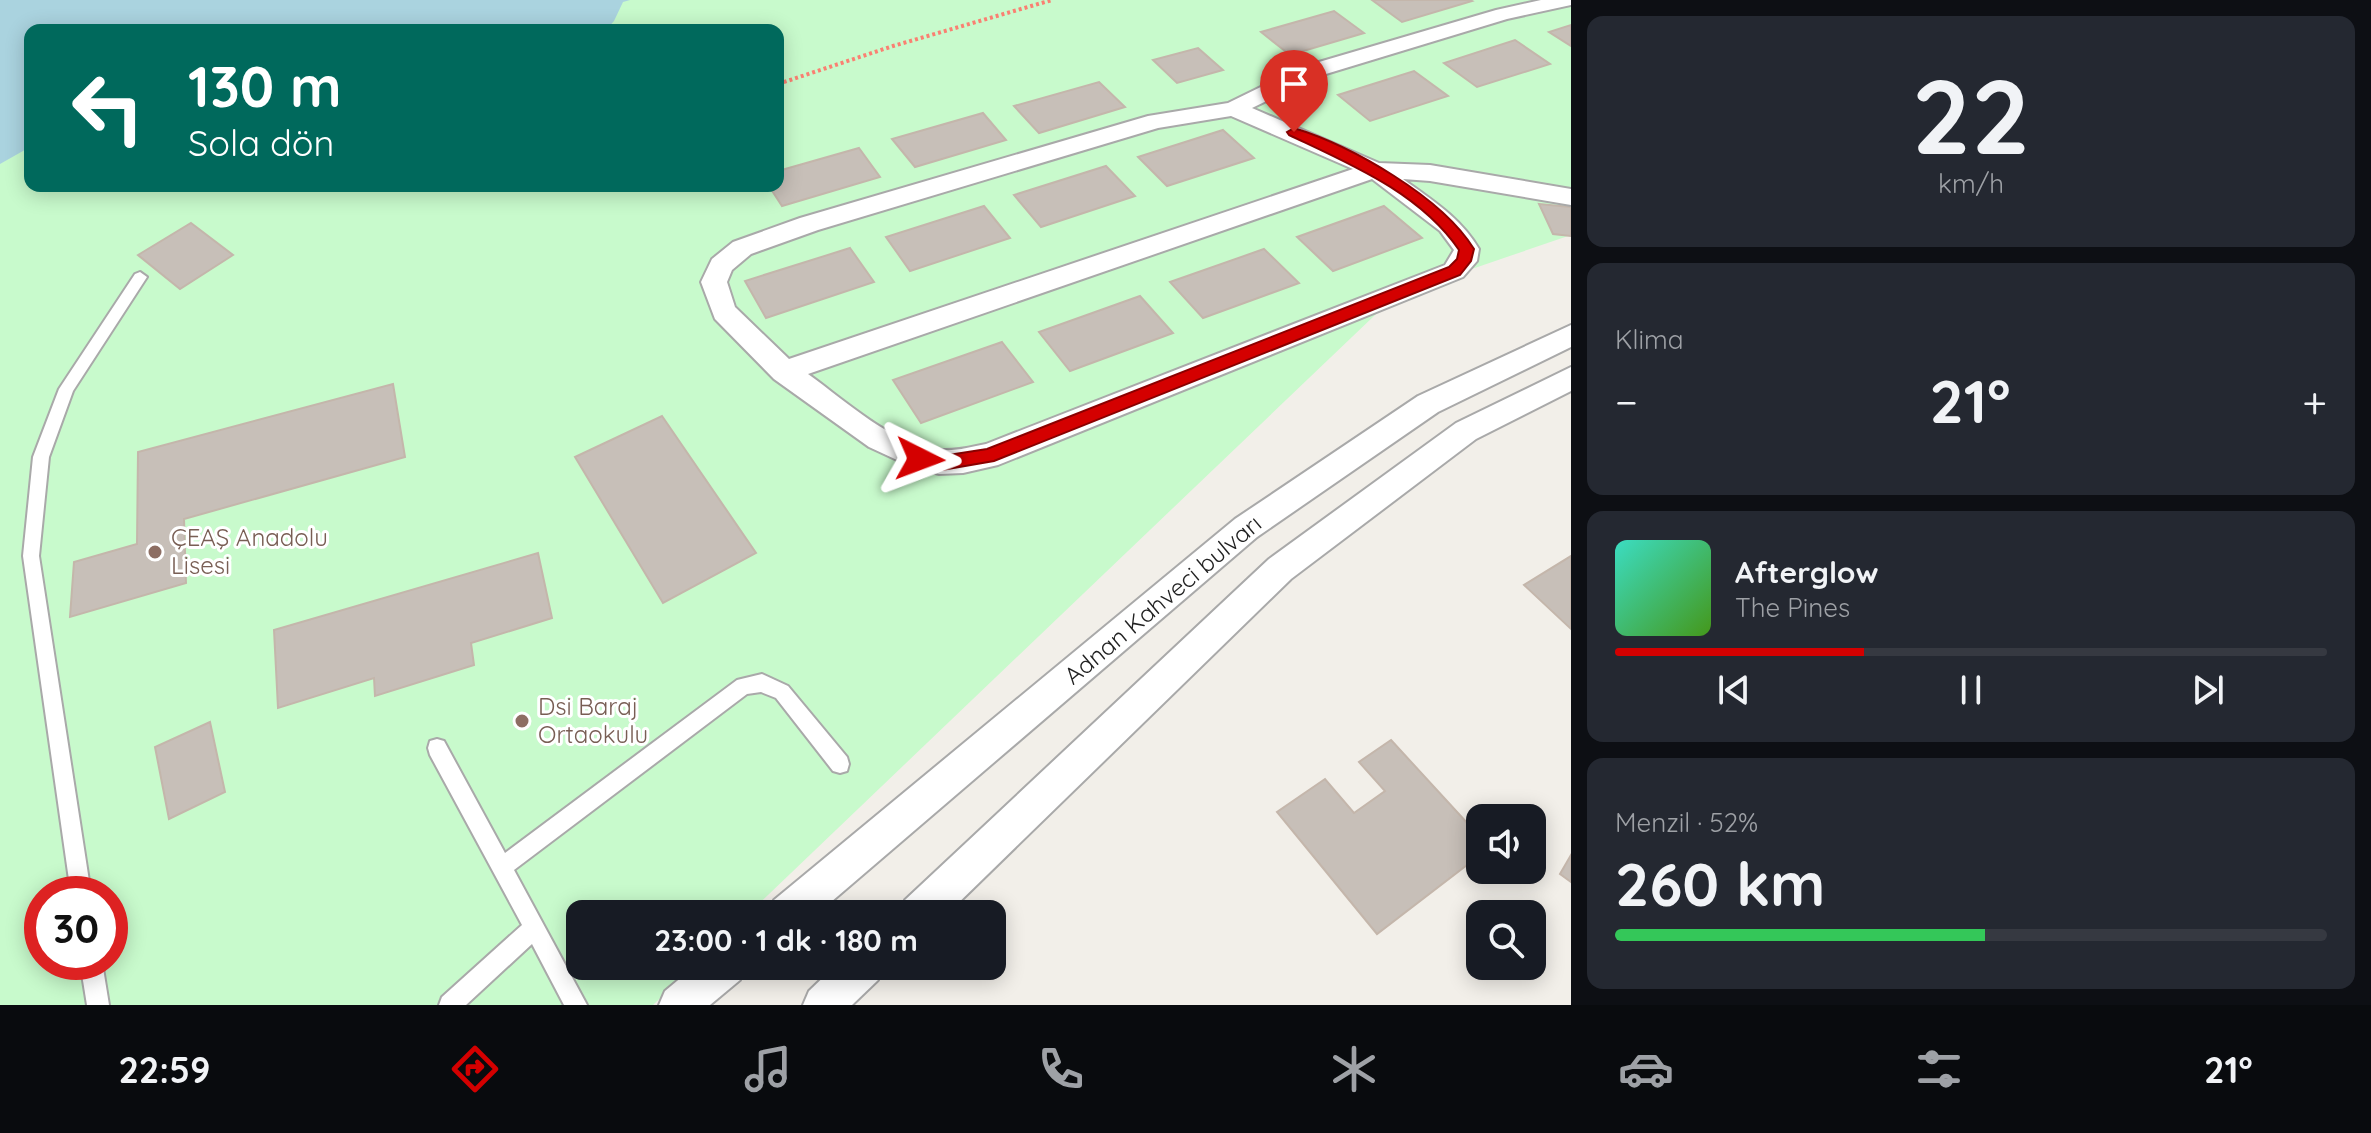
<!DOCTYPE html>
<html lang="tr">
<meta charset="utf-8">
<style>
body{margin:0;font-family:Quicksand,sans-serif;background:#242831;color:#f1f3f6;height:100vh;display:flex;flex-direction:column;font-size:30px;white-space:nowrap}
*{box-sizing:border-box;margin:0}
p{font-size:26px;color:#9ea1a6}
.icon{flex:none;width:44px;height:44px;fill:none;stroke:currentColor;stroke-width:2;stroke-linecap:round;stroke-linejoin:round}
.map{position:relative;flex:1;overflow:hidden}
.drawer{display:flex;flex-direction:column;gap:16px;padding:16px;background:#0d0f14;width:800px}
.drawer>*{flex:none}
.guide{position:absolute;left:24px;top:24px;width:760px;height:168px;border-radius:16px;box-shadow:0 4px 20px #0003;background:#00695c;color:#fff;overflow:hidden}
.fabs{position:absolute;left:1466px;top:804px;display:grid;gap:16px}
.fabs a{display:grid;place-items:center;width:80px;height:80px;border-radius:16px;background:#171b24;box-shadow:0 4px 20px #0003;font-size:40px}
.speed{position:absolute;left:24px;top:876px;display:flex;gap:16px;font-size:40px;font-weight:700;text-align:center}
.speed>*{display:grid;place-content:center;width:104px;height:104px;border-radius:50%;background:#171b24;box-shadow:0 4px 20px #0003;line-height:1}
.speed .limit{border:12px solid #d22;background:#fff;color:#111}
.pin{position:absolute;display:grid;place-items:center;width:68px;height:68px;color:#fff;margin:-82px -34px;border-radius:50% 50% 50% 0;rotate:-45deg;box-shadow:0 0 8px #0007}
.pin .icon{rotate:45deg}
.me{position:absolute;width:88px;margin:-44px;rotate:93deg;stroke-linejoin:round;filter:drop-shadow(0 0 6px #0008)}
.turn{display:flex;align-items:center;gap:28px;height:168px;padding:0 32px;font-size:36px}
.turn .icon{width:104px;height:104px;stroke-width:2.5}
.turn b{display:block;font-size:56px;line-height:68px}
.big{font-size:60px;font-weight:800;line-height:1.1}
.drawer .card{flex:1;display:flex;flex-direction:column;justify-content:center;gap:12px;min-width:0;padding:0 28px;border-radius:16px;background:#242831}
.drawer .dial{align-items:center;gap:0}
.dial b{font-size:104px;line-height:1}
.song{display:flex;align-items:center;gap:24px}
.cover{width:96px;height:96px;border-radius:12px;background:linear-gradient(135deg,hsl(170 70% 55%),hsl(100 70% 35%))}
.played{height:8px;border-radius:4px;background:linear-gradient(90deg,#d40000 35%,#363941 35%)}
.keys{display:flex;justify-content:space-around;direction:ltr}
.heat{display:flex;justify-content:space-between;align-items:center;font-size:44px;direction:ltr}
.charge{height:12px;border-radius:6px;background:linear-gradient(90deg,#34c759 52%,#363941 0)}
.trip{position:absolute;left:566px;top:900px;width:440px;height:80px;border-radius:16px;background:#171b24;box-shadow:0 4px 20px #0003;font-weight:800;line-height:80px;text-align:center}
.tabs{display:flex;height:128px;justify-content:space-around;align-items:center;background:#090b0e;color:#9ea1a6}
.tabs .icon{width:56px;height:56px}
.tabs .on{color:#d40000}
.tabs b{font-size:36px;color:#f1f3f6}
main{display:flex;flex:1;min-height:0}
.map>svg:first-child{display:block}
.park{fill:#c8facc;fill-rule:evenodd}
.water{fill:#aad3df}
.building{fill:#c7bfb8;stroke:#c4b6ab;stroke-width:2}
.lines{fill:none;stroke-linecap:round;stroke-linejoin:round}
.lane-casing{stroke:#a9a9a9;stroke-width:4}
.street-casing{stroke:#a9a9a9;stroke-width:4}
.path{stroke:#fa8072;stroke-width:4;stroke-dasharray:3 3;stroke-linecap:butt}
.lane{fill:#fff;fill-rule:evenodd}
.street{fill:#fff;fill-rule:evenodd}
.route{fill:#d40000;stroke:#8a0000;stroke-width:2}
.education-dot{fill:#8d6e63;stroke:#fff;stroke-width:3}
.labels{text-anchor:middle;stroke-width:6;stroke-linejoin:round;paint-order:stroke}
.education-label{font-size:24px;fill:#785e54;stroke:#fff;text-anchor:start}
.street-label{font-size:24px;fill:#222;stroke:#fff}
</style>
<main>
<div class="map">
<svg width="1571" height="1005" viewBox="0 0 1571 1005">
<rect width="100%" height="100%" fill="#f2efe9"/>
<path class="park" d="M0,0h1571v235l-175,60 -648,619h-168v52h114l-41,39h-653zM30,30h748v156h-748zM42,894h68v68h-68z"/>
<path class="water" d="M0,0h630l-7,2 -9,19 -8,9h-576v117l-30,17z"/>
<g class="building">
<path d="M1372,0h98l2,1 -70,21z"/>
<path d="M1334,11l30,22 -74,22 -29,-23z"/>
<path d="M1571,25v21l-22,-14z"/>
<path d="M1515,40l35,24 -73,23 -33,-24z"/>
<path d="M1198,48l25,22 -46,13 -24,-23z"/>
<path d="M1414,71l34,25 -78,25 -32,-26z"/>
<path d="M1099,82l26,25 -86,26 -25,-27z"/>
<path d="M983,113l23,27 -91,27 -23,-28z"/>
<path d="M1223,130l31,28 -87,28 -29,-29z"/>
<path d="M859,148l21,29 -98,29 -13,-20h9v-15z"/>
<path d="M1106,166l29,30 -94,31 -27,-32z"/>
<path d="M1539,204l32,3v29l-18,-2z"/>
<path d="M984,206l26,32 -100,33 -24,-34z"/>
<path d="M1384,206l38,32 -89,33 -36,-34z"/>
<path d="M191,223l42,32 -53,34 -42,-34z"/>
<path d="M850,248l24,34 -108,36 -21,-37z"/>
<path d="M1264,249l35,34 -96,35 -33,-36z"/>
<path d="M1140,296l33,37 -103,38 -31,-39z"/>
<path d="M1002,342l31,40 -112,41 -28,-43z"/>
<path d="M393,384l12,73 -221,62 2,64 -116,34 4,-55 63,-18 1,-92z"/>
<path d="M662,416l94,137 -93,50 -88,-146z"/>
<path d="M538,553l14,65 -81,25 3,22 -99,31 -1,-18 -96,30 -4,-78z"/>
<path d="M1571,556v73l-47,-44z"/>
<path d="M210,722l15,70 -56,27 -14,-72z"/>
<path d="M1391,740l89,97v18l-103,79 -100,-122 48,-33 29,34 31,-22 -26,-29z"/>
<path d="M1571,855v27l-11,-8z"/>
</g>
<g class="lines">
<g class="lane-casing">
<g id="lane">
<path d="M140,272l7,5 -74,114 -24,66 -10,99 52,338h-20l-48,-338 10,-99 26,-68 76,-115z"/>
<path d="M762,674l26,12 59,71 2,7 -2,7 -7,2 -7,-2 -57,-73 -15,-6 -14,2 -233,176 73,135h-23l-32,-61 -66,61h-27l3,-8 80,-72 -92,-170 -2,-7 2,-7 7,-2 7,2 61,112 232,-173z"/>
<path d="M80,962h22l7,43h-22z"/>
</g>
</g>
<g class="street-casing">
<g id="street">
<path d="M1541,0h30v5l-64,14 -191,58 -64,31 127,55 51,2 141,24v16l-141,-24 -27,-2c29,21 58,39 76,70l-2,12 -14,16 -465,188 -35,8 -24,1 -29,-8 -41,-19 -95,-68 -59,-60 -14,-37 11,-23 21,-17 67,-24 348,-102 80,-13 74,-36 194,-57zM1231,116l122,53 -564,190 -54,-52 -8,-25 5,-12 19,-16 67,-24 340,-102zM1372,179l68,52 14,19 -9,15 -459,179c-15,3 -29,7 -44,6 -49,-4 -96,-49 -134,-76z"/>
<path d="M1571,325v22l-133,65 -181,125 -440,377h-48l5,-14 461,-381 183,-123z"/>
<path d="M1571,367v24l-95,48 -185,140 -344,335h-47l5,-14 364,-341 187,-136z"/>
<path d="M695,966h51l-6,14 -30,25h-51l6,-14z"/>
<path d="M835,966h49l-6,14 -26,25h-49l6,-14z"/>
</g>
</g>
<path class="path" d="M778,84l115,-38 159,-46"/>
<use href="#lane" class="lane"/>
<use href="#street" class="street"/>
</g>
<path class="route" d="M1294,128c58,18 148,69 180,121l-3,12 -11,14 -466,186 -52,9 -28,-6 -2,-5 2,-5 6,-2 22,4 45,-7 462,-182 8,-8 2,-9c-39,-57 -109,-86 -170,-115l-2,-3z"/>
<g class="education-dot">
<circle cx="155" cy="552" r="8"/>
<circle cx="522" cy="721" r="8"/>
</g>
<g class="labels">
<g class="education-label">
<text x="171" y="546">ÇEAŞ Anadolu<tspan x="171" dy="28">Lisesi</tspan></text>
<text x="538" y="715">Dsi Baraj<tspan x="538" dy="28">Ortaokulu</tspan></text>
</g>
<g class="street-label">
<text transform="translate(1163 600) rotate(-40)" y="8">Adnan Kahveci bulvarı</text>
</g>
</g>
</svg>
<div class="fabs">
<a><svg class="icon" aria-label="sound" viewBox="0 0 24 24"><path d="M4 9h4l5-4v14l-5-4H4zM17 9q2 3 0 6"/></svg></a>
<a><svg class="icon" aria-label="search" viewBox="0 0 24 24"><circle cx="10" cy="10" r="6"/><path d="M15 15l6 6"/></svg></a>
</div>
<div class="speed"><div class="limit">30</div></div>
<div class="pin" style="left:1294px;top:132px;background:#d93025"><svg class="icon" aria-label="arrive" viewBox="0 0 24 24"><path d="M6 21V4h12l-3 4 3 4H6"/></svg></div>
<svg class="me" style="left:920px;top:459px" viewBox="-20 -20 40 40"><path d="M0-17L14 15 0 8-14 15z" fill="#d40000" stroke="#fff" stroke-width="4"/></svg>
<div class="trip">23:00 · 1 dk · 180 m</div>
<div class="guide">
<div class="turn"><svg class="icon" aria-label="left" viewBox="0 0 24 24"><path d="M17 20v-9H6M10 6l-5 5 5 5"/></svg><div><b>130 m</b>Sola dön</div></div>
</div>
</div>
<section class="drawer">
<div class="card dial"><b>22</b><p>km/h</p></div>
<div class="card"><p>Klima</p>
<div class="heat"><a>−</a><b class="big">21°</b><a>+</a></div>
</div>
<div class="card">
<div class="song"><i class="cover"></i><div><b>Afterglow</b><p>The Pines</p></div></div>
<div class="played"></div>
<div class="keys"><svg class="icon" aria-label="previous" viewBox="0 0 24 24"><path d="M18 5L8 12l10 7zM5 5v14"/></svg><svg class="icon" aria-label="pause" viewBox="0 0 24 24"><path d="M8 5v14M16 5v14"/></svg><svg class="icon" aria-label="next" viewBox="0 0 24 24"><path d="M6 5l10 7-10 7zM19 5v14"/></svg></div>
</div>
<div class="card"><p>Menzil · 52%</p><b class="big">260 km</b><div class="charge"></div></div>
</section>
</main>
<nav class="tabs">
<b>22:59</b>
<svg class="icon on" aria-label="directions" viewBox="0 0 24 24"><path d="M12 3l9 9-9 9-9-9zM9 14v-3h6M13 9l2 2-2 2"/></svg>
<svg class="icon" aria-label="music" viewBox="0 0 24 24"><path d="M9 18V5l10-2v13"/><circle cx="6" cy="18" r="3"/><circle cx="16" cy="16" r="3"/></svg>
<svg class="icon" aria-label="phone" viewBox="0 0 24 24"><path d="M5 4h4l2 5-3 2q2 4 5 5l2-3 5 2v4C11 20 4 13 5 4z"/></svg>
<svg class="icon" aria-label="climate" viewBox="0 0 24 24"><path d="M12 3v18M4 7l16 10M4 17L20 7"/></svg>
<svg class="icon" aria-label="car" viewBox="0 0 24 24"><path d="M5 17H2v-5l4-1 3-4h7l3 4 3 1v5h-3M9 17h6M6 11h13"/><circle cx="7" cy="17" r="2"/><circle cx="17" cy="17" r="2"/></svg>
<svg class="icon" aria-label="filters" viewBox="0 0 24 24"><path d="M4 7h16M4 17h16"/><circle cx="9" cy="7" r="2"/><circle cx="15" cy="17" r="2"/></svg>
<b>21°</b>
</nav>
